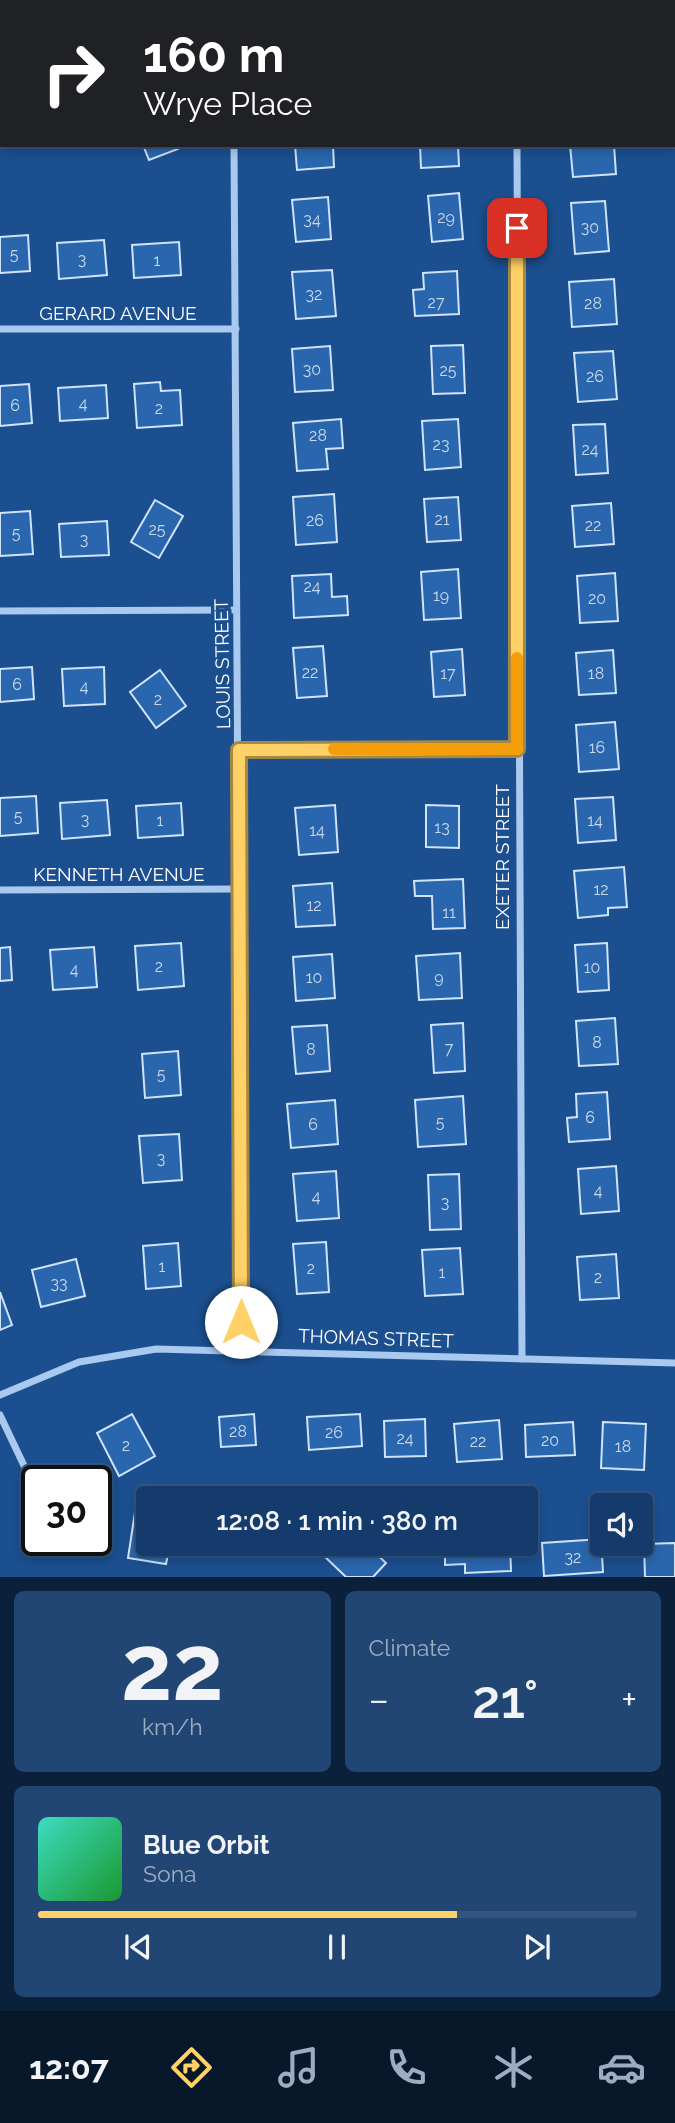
<!DOCTYPE html>
<meta charset="utf-8">
<style>
body{margin:0;font-family:Raleway,sans-serif;background:#214673;color:#f1f3f6;height:100vh;display:flex;flex-direction:column;font-size:26px;white-space:nowrap}
*{box-sizing:border-box;margin:0}
p{font-size:23px;color:#9dadc1}
.icon{flex:none;width:38px;height:38px;fill:none;stroke:currentColor;stroke-width:2;stroke-linecap:round;stroke-linejoin:round}
.map{position:relative;height:1577px;overflow:hidden}
.details{display:flex;flex-direction:column;gap:14px;padding:14px;background:#0b203b;flex:1}
.details>*{flex:none}
.banner{position:absolute;left:0px;top:0px;width:676px;height:147px;box-shadow:0 4px 10px #0003,0 0 0 2px #33557e;background:#202124;color:#fff;overflow:hidden}
.controls{position:absolute;left:590px;top:1493px;display:grid;gap:14px}
.controls a{display:grid;place-items:center;width:63px;height:63px;border-radius:7px;background:#143b6b;box-shadow:0 4px 10px #0003,0 0 0 2px #33557e;font-size:35px}
.speed{position:absolute;left:21px;top:1465px;display:flex;gap:14px;font-size:35px;font-weight:700;text-align:center}
.speed>*{display:grid;place-content:center;width:91px;height:91px;border-radius:50%;background:#143b6b;box-shadow:0 4px 10px #0003,0 0 0 2px #33557e;line-height:1}
.speed .limit{border:4px solid #111;border-radius:10px;background:#fff;color:#111}
.pin{position:absolute;display:grid;place-items:center;width:60px;height:60px;color:#fff;margin:-30px;border-radius:14px;box-shadow:0 4px 10px #0006}
.me{position:absolute;width:77px;margin:-38px;rotate:0deg;stroke-linejoin:round;filter:drop-shadow(0 0 5px #0008)}
.turn{display:flex;align-items:center;gap:24px;height:147px;padding:0 28px;font-size:32px}
.turn .icon{width:91px;height:91px;stroke-width:2.5}
.turn b{display:block;font-size:49px;line-height:60px}
.big{font-size:52px;font-weight:600;line-height:1.1}
.details .card{flex:1;display:flex;flex-direction:column;justify-content:center;gap:10px;min-width:0;padding:0 24px;border-radius:10px;background:#214673}
.details .dial{align-items:center;gap:0}
.dial b{font-size:91px;line-height:1}
.song{display:flex;align-items:center;gap:21px}
.cover{width:84px;height:84px;border-radius:10px;background:linear-gradient(135deg,hsl(170 70% 55%),hsl(130 70% 35%))}
.played{height:7px;border-radius:4px;background:linear-gradient(90deg,#ffd166 70%,#33557e 70%)}
.keys{display:flex;justify-content:space-around;direction:ltr}
.heat{display:flex;justify-content:space-between;align-items:center;font-size:38px;direction:ltr}
.details .tiles{flex:1;display:grid;gap:14px;grid-template-columns:1fr 1fr}
.card:last-child{grid-column:span 2}
.trip{position:absolute;left:136px;top:1486px;width:402px;height:70px;border-radius:7px;background:#143b6b;box-shadow:0 4px 10px #0003,0 0 0 2px #33557e;font-weight:600;line-height:70px;text-align:center}
.tabs{display:flex;height:112px;justify-content:space-around;align-items:center;background:#08182b;color:#9dadc1}
.tabs .icon{width:49px;height:49px}
.tabs .active{color:#ffd166}
.tabs b{font-size:32px;color:#f1f3f6}
.map>svg:first-child{display:block}
.building{fill:#2a66ad;stroke:#cfe3fa;stroke-width:2}
.lines{fill:none;stroke-linecap:round;stroke-linejoin:round}
.minor{stroke:#a9c9ee;stroke-width:7}
.route-casing{stroke:#a68842;stroke-width:18}
.route{stroke:#ffd166;stroke-width:12}
.slow{stroke:#f59e0b;stroke-width:12}
.labels{text-anchor:middle;stroke-width:7;stroke-linejoin:round;paint-order:stroke}
.number-label{font-size:16px;fill:#cad9ea}
.street-label{font-size:19px;fill:#fff;stroke:#1b4f8f}
</style>
<div class="map">
<svg width="675" height="1577" viewBox="0 0 675 1577">
<rect width="100%" height="100%" fill="#1b4f8f"/>
<g class="building">
<path d="M143,145h34l1,4 -29,11z"/>
<path d="M295,145h38l1,22 -37,3z"/>
<path d="M420,145h38l1,21 -38,2z"/>
<path d="M570,145h44l2,29 -43,3z"/>
<path d="M459,193l4,46 -31,3 -4,-46z"/>
<path d="M328,197l3,42 -35,3 -4,-42z"/>
<path d="M605,201l4,50 -34,3 -4,-51z"/>
<path d="M28,235l2,36 -30,2v-36z"/>
<path d="M104,240l3,35 -48,4 -2,-36z"/>
<path d="M179,242l2,33 -47,3 -2,-33z"/>
<path d="M332,270l4,46 -40,3 -4,-47z"/>
<path d="M457,271l2,43 -44,2 -2,-26 11,-1 -1,-16z"/>
<path d="M614,279l3,45 -45,3 -3,-45z"/>
<path d="M463,345l2,48 -32,1 -2,-48z"/>
<path d="M330,346l3,44 -38,2 -3,-43z"/>
<path d="M613,351l4,48 -39,3 -4,-49z"/>
<path d="M160,382l1,9 19,-1 2,35 -45,3 -3,-44z"/>
<path d="M29,384l3,39 -32,3v-40z"/>
<path d="M106,385l2,33 -48,3 -2,-33z"/>
<path d="M341,419l2,29 -17,1 2,20 -31,2 -4,-48z"/>
<path d="M458,419l3,48 -36,3 -3,-49z"/>
<path d="M605,424l3,49 -32,2 -3,-50z"/>
<path d="M334,494l3,48 -41,3 -3,-48z"/>
<path d="M458,497l3,43 -34,2 -3,-43z"/>
<path d="M155,500l28,16 -24,42 -28,-16z"/>
<path d="M611,503l3,41 -39,3 -3,-41z"/>
<path d="M30,511l3,43 -33,2v-43z"/>
<path d="M107,521l2,34 -48,2 -2,-33z"/>
<path d="M458,569l3,49 -37,2 -3,-48z"/>
<path d="M615,573l3,48 -38,2 -3,-47z"/>
<path d="M331,574l1,23 15,-1 1,19 -54,3 -2,-42z"/>
<path d="M323,646l4,50 -30,2 -4,-50z"/>
<path d="M462,649l3,46 -31,2 -3,-45z"/>
<path d="M613,650l3,43 -37,2 -3,-42z"/>
<path d="M32,667l2,32 -34,3v-33z"/>
<path d="M104,667l1,37 -41,2 -2,-37z"/>
<path d="M160,670l26,36 -30,22 -26,-36z"/>
<path d="M615,722l4,47 -40,3 -3,-47z"/>
<path d="M36,796l2,37 -38,3v-38z"/>
<path d="M613,797l3,43 -38,3 -3,-44z"/>
<path d="M107,800l3,35 -48,4 -2,-36z"/>
<path d="M181,803l2,32 -45,3 -2,-32z"/>
<path d="M335,805l3,47 -39,3 -4,-47z"/>
<path d="M426,805l33,1v42l-33,-1z"/>
<path d="M624,867l3,40 -19,1v7l-30,3 -4,-47z"/>
<path d="M463,879l2,49 -32,1 -1,-33h-17l-1,-15z"/>
<path d="M332,883l3,42 -39,2 -3,-41z"/>
<path d="M181,943l3,43 -46,4 -3,-44z"/>
<path d="M607,943l2,47 -31,2 -3,-47z"/>
<path d="M10,947l2,33 -12,1v-33z"/>
<path d="M94,947l3,40 -44,3 -3,-40z"/>
<path d="M460,953l2,45 -43,2 -3,-44z"/>
<path d="M332,954l3,44 -39,3 -3,-44z"/>
<path d="M615,1018l3,46 -39,2 -3,-45z"/>
<path d="M463,1023l2,48 -31,2 -3,-48z"/>
<path d="M327,1025l3,46 -34,3 -4,-47z"/>
<path d="M178,1051l3,44 -36,3 -3,-44z"/>
<path d="M607,1092l3,47 -41,3 -2,-24 10,-1 -1,-23z"/>
<path d="M463,1096l3,48 -48,3 -3,-47z"/>
<path d="M335,1100l3,44 -47,4 -4,-44z"/>
<path d="M179,1134l3,46 -39,3 -4,-47z"/>
<path d="M616,1166l3,45 -38,3 -3,-45z"/>
<path d="M336,1171l3,47 -42,3 -4,-47z"/>
<path d="M459,1174l2,55 -31,1 -2,-55z"/>
<path d="M326,1242l3,50 -32,2 -4,-50z"/>
<path d="M178,1243l3,43 -35,3 -3,-43z"/>
<path d="M460,1248l3,46 -38,2 -3,-46z"/>
<path d="M616,1254l3,44 -39,2 -3,-43z"/>
<path d="M76,1259l9,37 -44,11 -9,-37z"/>
<path d="M0,1292l12,33 -12,5z"/>
<path d="M132,1414l23,42 -36,20 -22,-43z"/>
<path d="M254,1414l2,31 -35,2 -2,-30z"/>
<path d="M360,1414l2,32 -53,4 -2,-33z"/>
<path d="M425,1419l1,37 -41,1 -1,-36z"/>
<path d="M499,1420l3,39 -45,3 -3,-38z"/>
<path d="M573,1422l2,33 -49,2 -1,-32z"/>
<path d="M603,1422l43,2 -2,46 -43,-2z"/>
<path d="M135,1512l14,2v30h21l-4,20 -38,-6z"/>
<path d="M601,1539l2,33 -59,4 -2,-33z"/>
<path d="M675,1543v34h-30l-1,-33z"/>
<path d="M336,1544h30l20,19 -13,14h-27l-22,-21z"/>
<path d="M445,1544h65l1,27 -46,2v-9l-20,1z"/>
</g>
<g class="lines">
<g class="minor">
<path d="M233,0v2"/>
<path d="M517,0v2"/>
<path d="M0,49h2"/>
<path d="M234,145l7,1205"/>
<path d="M517,145l5,1214"/>
<path d="M0,329h236"/>
<path d="M0,611l236,-1"/>
<path d="M239,750l278,-1"/>
<path d="M0,890l238,-1"/>
<path d="M0,1395l79,-33 77,-13 519,14"/>
<path d="M0,1415l37,78"/>
</g>
</g>
<g class="lines">
<g class="route-casing">
<path id="route" d="M241,1322l-2,-572 278,-1v-521"/>
</g>
<use href="#route" class="route"/>
<path class="slow" d="M334,749h183v-91"/>
</g>
<g class="labels">
<g class="number-label">
<text x="446" y="223">29</text>
<text x="312" y="225">34</text>
<text x="590" y="233">30</text>
<text x="14" y="260">5</text>
<text x="82" y="265">3</text>
<text x="157" y="266">1</text>
<text x="314" y="300">32</text>
<text x="436" y="308">27</text>
<text x="593" y="309">28</text>
<text x="312" y="375">30</text>
<text x="448" y="376">25</text>
<text x="595" y="382">26</text>
<text x="83" y="409">4</text>
<text x="15" y="411">6</text>
<text x="159" y="414">2</text>
<text x="318" y="441">28</text>
<text x="441" y="450">23</text>
<text x="590" y="455">24</text>
<text x="442" y="525">21</text>
<text x="315" y="526">26</text>
<text x="593" y="531">22</text>
<text x="157" y="535">25</text>
<text x="16" y="539">5</text>
<text x="84" y="545">3</text>
<text x="312" y="592">24</text>
<text x="441" y="601">19</text>
<text x="597" y="604">20</text>
<text x="310" y="678">22</text>
<text x="448" y="679">17</text>
<text x="596" y="679">18</text>
<text x="17" y="690">6</text>
<text x="84" y="692">4</text>
<text x="158" y="705">2</text>
<text x="597" y="753">16</text>
<text x="18" y="822">5</text>
<text x="85" y="825">3</text>
<text x="160" y="826">1</text>
<text x="595" y="826">14</text>
<text x="442" y="833">13</text>
<text x="317" y="836">14</text>
<text x="601" y="895">12</text>
<text x="314" y="911">12</text>
<text x="449" y="918">11</text>
<text x="159" y="972">2</text>
<text x="592" y="973">10</text>
<text x="74" y="975">4</text>
<text x="314" y="983">10</text>
<text x="439" y="983">9</text>
<text x="597" y="1048">8</text>
<text x="449" y="1054">7</text>
<text x="311" y="1055">8</text>
<text x="161" y="1080">5</text>
<text x="590" y="1123">6</text>
<text x="440" y="1128">5</text>
<text x="313" y="1130">6</text>
<text x="161" y="1164">3</text>
<text x="598" y="1196">4</text>
<text x="316" y="1202">4</text>
<text x="445" y="1208">3</text>
<text x="162" y="1272">1</text>
<text x="311" y="1274">2</text>
<text x="442" y="1278">1</text>
<text x="598" y="1283">2</text>
<text x="59" y="1289">33</text>
<text x="238" y="1437">28</text>
<text x="334" y="1438">26</text>
<text x="405" y="1444">24</text>
<text x="550" y="1446">20</text>
<text x="478" y="1447">22</text>
<text x="126" y="1451">2</text>
<text x="623" y="1452">18</text>
<text x="573" y="1563">32</text>
</g>
<g class="street-label">
<text x="118" y="320">GERARD AVENUE</text>
<text transform="translate(222 664) rotate(-91)" y="7">LOUIS STREET</text>
<text transform="translate(502 857) rotate(-90)" y="7">EXETER STREET</text>
<text x="119" y="881">KENNETH AVENUE</text>
<text transform="translate(376 1338) rotate(2)" y="7">THOMAS STREET</text>
</g>
</g>
</svg>
<div class="controls">
<a><svg class="icon" aria-label="sound" viewBox="0 0 24 24"><path d="M4 9h4l5-4v14l-5-4H4zM17 9q2 3 0 6"/></svg></a>
</div>
<div class="speed"><div class="limit">30</div></div>
<div class="pin" style="left:517px;top:228px;background:#d93025"><svg class="icon" aria-label="arrive" viewBox="0 0 24 24"><path d="M6 21V4h12l-3 4 3 4H6"/></svg></div>
<svg class="me" style="left:241px;top:1322px" viewBox="-20 -20 40 40"><circle r="19" fill="#fff"/><path d="M0-13L10 11 0 6-10 11z" fill="#ffd166"/></svg>
<div class="trip">12:08 · 1 min · 380 m</div>
<div class="banner">
<div class="turn"><svg class="icon" aria-label="right" viewBox="0 0 24 24"><path d="M7 20v-9h11M14 6l5 5-5 5"/></svg><div><b>160 m</b>Wrye Place</div></div>
</div>
</div>
<section class="details">
<div class="tiles">
<div class="card dial"><b>22</b><p>km/h</p></div>
<div class="card"><p>Climate</p>
<div class="heat"><a>−</a><b class="big">21°</b><a>+</a></div>
</div>
<div class="card">
<div class="song"><i class="cover"></i><div><b>Blue Orbit</b><p>Sona</p></div></div>
<div class="played"></div>
<div class="keys"><svg class="icon" aria-label="previous" viewBox="0 0 24 24"><path d="M18 5L8 12l10 7zM5 5v14"/></svg><svg class="icon" aria-label="pause" viewBox="0 0 24 24"><path d="M8 5v14M16 5v14"/></svg><svg class="icon" aria-label="next" viewBox="0 0 24 24"><path d="M6 5l10 7-10 7zM19 5v14"/></svg></div>
</div>
</div>
</section>
<nav class="tabs">
<b>12:07</b>
<svg class="icon active" aria-label="directions" viewBox="0 0 24 24"><path d="M12 3l9 9-9 9-9-9zM9 14v-3h6M13 9l2 2-2 2"/></svg>
<svg class="icon" aria-label="music" viewBox="0 0 24 24"><path d="M9 18V5l10-2v13"/><circle cx="6" cy="18" r="3"/><circle cx="16" cy="16" r="3"/></svg>
<svg class="icon" aria-label="phone" viewBox="0 0 24 24"><path d="M5 4h4l2 5-3 2q2 4 5 5l2-3 5 2v4C11 20 4 13 5 4z"/></svg>
<svg class="icon" aria-label="climate" viewBox="0 0 24 24"><path d="M12 3v18M4 7l16 10M4 17L20 7"/></svg>
<svg class="icon" aria-label="car" viewBox="0 0 24 24"><path d="M5 17H2v-5l4-1 3-4h7l3 4 3 1v5h-3M9 17h6M6 11h13"/><circle cx="7" cy="17" r="2"/><circle cx="17" cy="17" r="2"/></svg>
</nav>
